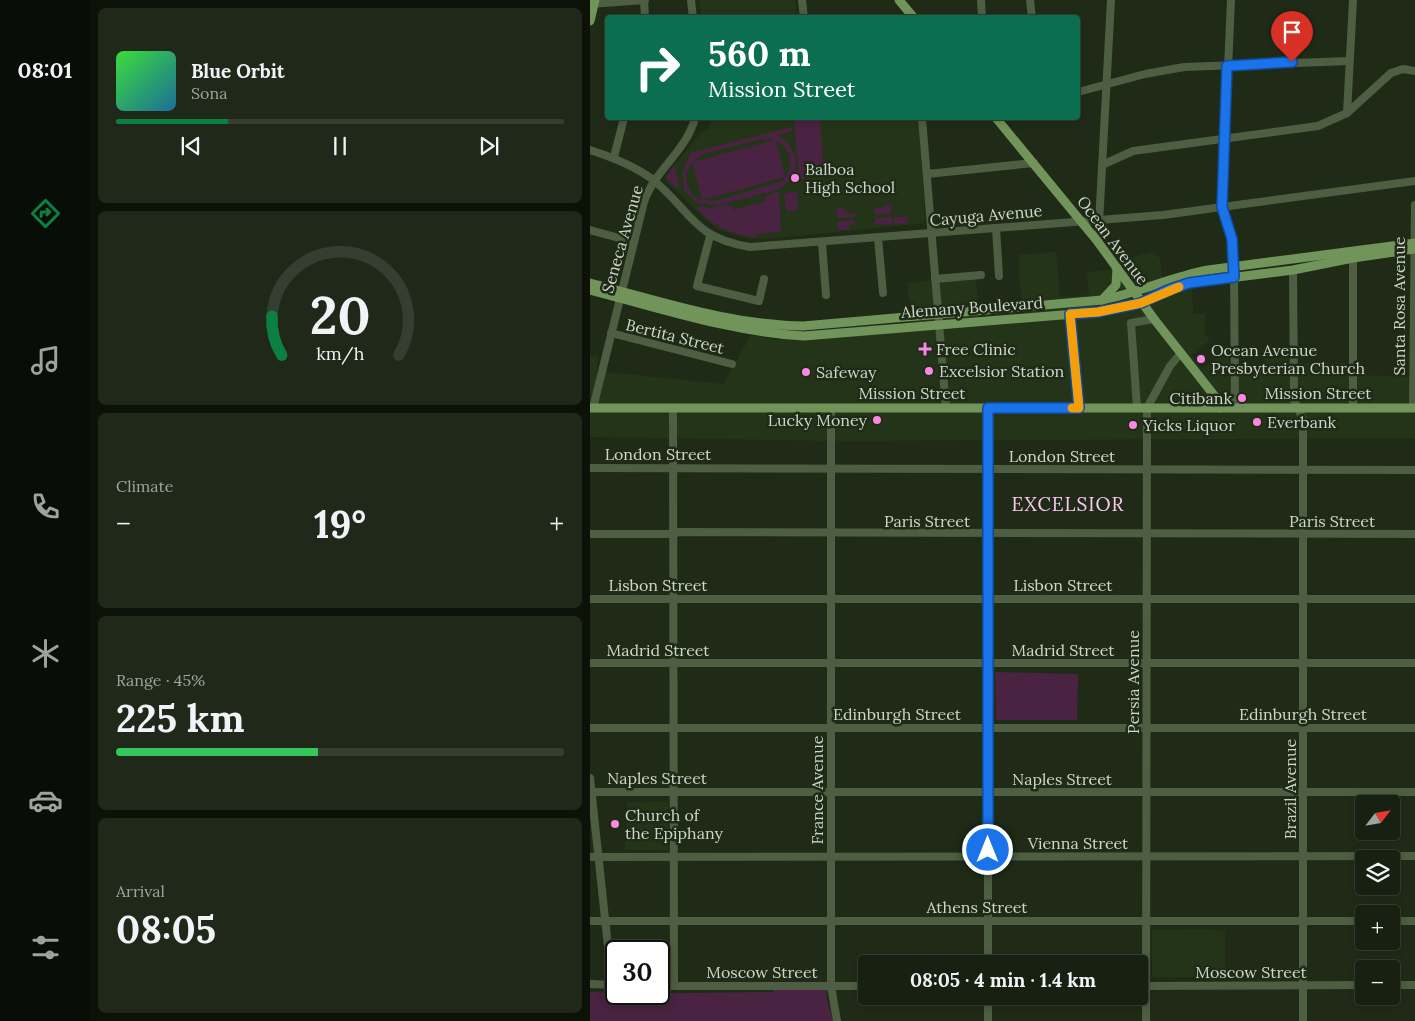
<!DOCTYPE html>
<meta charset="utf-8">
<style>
body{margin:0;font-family:Lora,serif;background:#20281a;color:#f1f3f6;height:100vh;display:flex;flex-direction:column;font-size:19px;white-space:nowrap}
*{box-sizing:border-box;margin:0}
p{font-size:16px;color:#9ea39f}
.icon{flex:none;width:28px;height:28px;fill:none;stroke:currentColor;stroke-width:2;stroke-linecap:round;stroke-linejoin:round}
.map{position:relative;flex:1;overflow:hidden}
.drawer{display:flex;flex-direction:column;gap:8px;padding:8px;background:#0d1209;width:500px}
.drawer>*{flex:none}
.top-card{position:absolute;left:15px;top:15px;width:475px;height:105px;border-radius:5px;box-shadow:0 2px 8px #0003,0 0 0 1px #363e31;background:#0b6e4f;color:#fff;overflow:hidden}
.needle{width:32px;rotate:59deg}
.buttons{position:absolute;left:765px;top:795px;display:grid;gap:10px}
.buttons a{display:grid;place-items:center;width:45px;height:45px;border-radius:5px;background:#172011;box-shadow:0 2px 8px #0003,0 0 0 1px #363e31;font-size:25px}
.speed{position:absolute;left:15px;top:940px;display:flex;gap:10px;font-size:25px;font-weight:700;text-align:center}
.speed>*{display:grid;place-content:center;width:65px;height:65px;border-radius:50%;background:#172011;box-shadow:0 2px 8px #0003,0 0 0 1px #363e31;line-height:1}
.speed .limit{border:2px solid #111;border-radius:8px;background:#fff;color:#111}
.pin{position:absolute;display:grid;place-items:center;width:42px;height:42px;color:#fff;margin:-51px -21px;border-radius:50% 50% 50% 0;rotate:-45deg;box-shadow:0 0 5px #0007}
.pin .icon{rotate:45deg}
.me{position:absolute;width:55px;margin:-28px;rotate:0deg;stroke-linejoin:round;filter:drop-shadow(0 0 4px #0008)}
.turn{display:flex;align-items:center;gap:18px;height:105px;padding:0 20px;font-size:22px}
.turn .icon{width:65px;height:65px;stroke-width:2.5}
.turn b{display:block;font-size:35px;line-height:42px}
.big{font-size:38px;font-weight:800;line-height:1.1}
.drawer .widget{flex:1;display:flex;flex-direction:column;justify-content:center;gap:8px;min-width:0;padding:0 18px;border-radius:8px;background:#20281a}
.drawer .dial{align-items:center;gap:0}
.dial svg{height:130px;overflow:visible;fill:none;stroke:#363e31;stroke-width:7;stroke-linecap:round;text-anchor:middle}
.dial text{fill:#f1f3f6;stroke:none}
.song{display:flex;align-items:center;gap:15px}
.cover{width:60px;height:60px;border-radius:8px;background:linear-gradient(135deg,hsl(120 70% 55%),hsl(200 70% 35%))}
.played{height:5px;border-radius:2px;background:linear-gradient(90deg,#0b8043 25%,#363e31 25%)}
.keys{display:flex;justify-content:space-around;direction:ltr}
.heat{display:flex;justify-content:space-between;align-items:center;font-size:28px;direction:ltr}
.charge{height:8px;border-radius:4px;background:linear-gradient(90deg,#34c759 45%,#363e31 0)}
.trip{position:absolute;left:268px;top:955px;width:290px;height:50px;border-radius:5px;background:#172011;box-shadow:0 2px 8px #0003,0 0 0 1px #363e31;font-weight:800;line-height:50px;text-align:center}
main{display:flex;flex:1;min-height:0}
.menu{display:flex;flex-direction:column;width:90px;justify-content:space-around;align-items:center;background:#090d07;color:#9ea39f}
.menu .icon{width:35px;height:35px}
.menu .selected{color:#0b8043}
.menu b{font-size:22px;color:#f1f3f6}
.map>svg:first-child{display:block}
.built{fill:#243419}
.green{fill:#492341;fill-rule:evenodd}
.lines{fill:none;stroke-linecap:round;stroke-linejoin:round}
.minor{stroke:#4d5e42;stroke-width:8}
.major{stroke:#71945a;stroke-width:9}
.route-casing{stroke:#114b97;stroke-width:12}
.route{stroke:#1a73e8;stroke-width:9}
.slow{stroke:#f59e0b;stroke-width:9}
.poi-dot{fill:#fb87e5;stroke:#1f2b17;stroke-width:2}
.labels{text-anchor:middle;stroke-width:5;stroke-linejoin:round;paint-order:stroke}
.poi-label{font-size:16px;fill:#cdd6c9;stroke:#1f2b17;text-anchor:start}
.street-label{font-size:16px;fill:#cdd6c9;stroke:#1f2b17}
.quarter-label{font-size:19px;letter-spacing:1px;fill:#fbc6ef;stroke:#1f2b17}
</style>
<main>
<nav class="menu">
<b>08:01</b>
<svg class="icon selected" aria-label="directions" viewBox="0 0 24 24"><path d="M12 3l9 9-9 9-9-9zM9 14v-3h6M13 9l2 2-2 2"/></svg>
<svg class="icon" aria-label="music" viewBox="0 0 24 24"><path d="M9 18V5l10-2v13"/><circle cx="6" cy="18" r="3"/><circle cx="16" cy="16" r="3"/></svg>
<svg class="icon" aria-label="phone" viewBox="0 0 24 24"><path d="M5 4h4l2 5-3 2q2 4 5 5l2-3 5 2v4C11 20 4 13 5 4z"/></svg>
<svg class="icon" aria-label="climate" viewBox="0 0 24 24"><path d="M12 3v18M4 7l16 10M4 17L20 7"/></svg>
<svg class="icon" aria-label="car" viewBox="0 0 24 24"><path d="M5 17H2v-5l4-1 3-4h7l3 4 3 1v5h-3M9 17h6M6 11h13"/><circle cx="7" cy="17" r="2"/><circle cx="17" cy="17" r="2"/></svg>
<svg class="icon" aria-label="filters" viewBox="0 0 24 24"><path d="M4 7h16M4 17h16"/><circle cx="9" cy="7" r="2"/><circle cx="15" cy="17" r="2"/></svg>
</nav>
<section class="drawer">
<div class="widget">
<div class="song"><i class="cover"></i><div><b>Blue Orbit</b><p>Sona</p></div></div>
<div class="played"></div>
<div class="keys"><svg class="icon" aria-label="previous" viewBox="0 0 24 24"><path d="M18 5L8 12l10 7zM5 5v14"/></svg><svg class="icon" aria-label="pause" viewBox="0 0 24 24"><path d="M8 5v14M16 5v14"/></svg><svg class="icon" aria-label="next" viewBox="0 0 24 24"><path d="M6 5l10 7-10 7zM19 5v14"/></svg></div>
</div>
<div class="widget dial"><svg viewBox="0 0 100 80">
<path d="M14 69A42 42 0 1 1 86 69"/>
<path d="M14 69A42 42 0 0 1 8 45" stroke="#0b8043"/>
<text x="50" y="56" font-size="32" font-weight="700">20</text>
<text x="50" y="72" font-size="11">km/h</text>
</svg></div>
<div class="widget"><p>Climate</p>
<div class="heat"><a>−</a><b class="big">19°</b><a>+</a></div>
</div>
<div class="widget"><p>Range · 45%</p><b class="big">225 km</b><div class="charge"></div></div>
<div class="widget"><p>Arrival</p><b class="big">08:05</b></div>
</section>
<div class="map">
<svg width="825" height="1021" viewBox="0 0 825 1021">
<rect width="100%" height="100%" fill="#1f2b17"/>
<g class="built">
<path d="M110,0h95l1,17h-95z"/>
<path d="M120,118h97v2l23,-2h89l6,105 -158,16h-16l-32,-9 -16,-13 -36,-35 -1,-3v-4l35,-42 9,-7z"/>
<path d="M466,252l4,45 29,-2 -2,-23 21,-2 14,-10 30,-8 8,6 2,17 7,20 23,-8 1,27h12v19l5,7 -19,15 11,14 14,-11h14v5h34v-5h25l1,5h58v12l67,1v62l-579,3 -246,-4v-82l8,2 -1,14 126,13 28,-49 24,5 138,-10 -6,-47 69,-7 3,50 46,-4 -6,-46v-21z"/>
<path d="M37,802h41v48h-43z"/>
<path d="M609,929l26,2v46h-73v-47z"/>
</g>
<g class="green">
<path d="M230,119l4,56 -25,4 -5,-58z"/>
<path d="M201,127l1,4 -14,4 11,9 6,13v13l-7,12 -11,8 -60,15 -19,-2 -14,-13 -2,-18 9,-19zM172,139l13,1 -83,22 12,-8zM186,140c16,9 19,28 6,41l-66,20 -14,-1 83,-23zM102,162l10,37 -1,1c-15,-7 -19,-24 -9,-38z"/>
<path d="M84,165l5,21 -3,2 -10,-11z"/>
<path d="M189,191l2,41 -24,2 -2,3c-23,-2 -42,-11 -58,-28l3,-3 10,2 17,-4v2l5,-1 2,5 32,-9 -1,-5z"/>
<path d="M207,192l1,18 -12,1 -2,-18z"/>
<path d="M295,205h5l2,8 -17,2 -1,-7 11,-1z"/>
<path d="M253,208l3,5h9v4l-18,1 -1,-9z"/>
<path d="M317,216l1,7 -14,1v-6z"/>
<path d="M302,217l1,8 -19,-1 2,-6z"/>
<path d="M265,220v4h-6v4l7,1 -18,1 -1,-8z"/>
<path d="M405,672l83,2 -1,46h-81z"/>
<path d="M183,990h54l-1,6 7,25h-243v-29l21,-1 5,3 157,-2z"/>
</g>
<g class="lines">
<g class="minor">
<path d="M54,0l1,18"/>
<path d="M101,0l2,18"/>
<path d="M212,0l2,18"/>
<path d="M391,0l1,18"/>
<path d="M440,0l2,18"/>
<path d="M641,0l-9,207 9,32 3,28 1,141"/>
<path d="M0,4l55,-4"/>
<path d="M488,92l67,-18 39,-7 165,-6"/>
<path d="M757,113l6,-113"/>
<path d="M332,118l24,290"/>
<path d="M0,150c22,7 43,15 62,29 40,32 39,58 98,68l413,-32 252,-34"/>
<path d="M24,157l10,-39"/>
<path d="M512,165l31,-14 185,-25 29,-13 44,-40 12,-4 12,2"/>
<path d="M337,174l107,-11"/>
<path d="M406,228l3,48"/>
<path d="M0,230l44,12"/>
<path d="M120,236l-13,50 62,15 5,-22"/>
<path d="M288,238l5,55"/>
<path d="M508,242l13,-242"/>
<path d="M232,243l4,52"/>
<path d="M763,258v150"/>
<path d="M703,270l1,130 9,19v602"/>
<path d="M345,279l46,-4"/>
<path d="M480,314l9,94"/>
<path d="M21,333l121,31"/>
<path d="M3,408l51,-206c11,-33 42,-50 51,-84"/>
<path d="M83,408l1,578"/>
<path d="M241,408v578l6,35"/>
<path d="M398,408v556"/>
<path d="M547,408l-6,-85 23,-4"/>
<path d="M823,408l2,-203"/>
<path d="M0,468l825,2"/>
<path d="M0,534h84l5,-2 736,2"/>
<path d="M0,599h825"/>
<path d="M0,663h825"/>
<path d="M0,728h825"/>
<path d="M0,778l22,206"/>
<path d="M0,792h825"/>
<path d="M0,857l825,-1"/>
<path d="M0,921h774"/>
<path d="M801,921h24"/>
<path d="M0,984l26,1"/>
<path d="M801,985h24"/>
<path d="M69,986h207"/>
<path d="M549,986l225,-1"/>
<path d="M398,996v25"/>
<path d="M556,1021l1,-613 23,-42 11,-13"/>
</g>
<g class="major">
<path d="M309,0l15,18"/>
<path d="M0,21l5,-21"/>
<path d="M406,118l102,124 56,77 63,80 4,9"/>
<path d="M0,283c70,18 140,42 213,43l299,-26c36,-7 69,-23 106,-30l207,-27"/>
<path d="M0,290c70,18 141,42 214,46l295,-24 42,-9 48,-20 104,-13 60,-12 62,-9"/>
<path d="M512,300l14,-15 1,-17"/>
<path d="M0,408h825"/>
</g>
</g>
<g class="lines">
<g class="route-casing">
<path id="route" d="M398,850v-442h91l-9,-94 28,-2 43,-9 27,-13 21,-7 45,-6 -2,-38 -10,-32 5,-141 65,-4"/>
</g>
<use href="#route" class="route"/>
<path class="slow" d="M482,408h7l-9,-94 28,-2 43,-9 38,-16"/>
</g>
<g class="poi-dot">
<circle cx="205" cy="178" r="5"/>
<path d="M332.5 341.5h5v5h5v5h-5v5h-5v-5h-5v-5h5z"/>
<circle cx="611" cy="359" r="5"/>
<circle cx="339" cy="371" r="5"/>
<circle cx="216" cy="372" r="5"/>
<circle cx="652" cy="398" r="5"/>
<circle cx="287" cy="420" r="5"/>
<circle cx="667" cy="422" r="5"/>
<circle cx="543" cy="425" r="5"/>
<circle cx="25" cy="824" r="5"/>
</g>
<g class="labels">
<g class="poi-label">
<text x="215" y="175">Balboa<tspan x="215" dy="18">High School</tspan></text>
<text x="346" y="355">Free Clinic</text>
<text x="621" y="356">Ocean Avenue<tspan x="621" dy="18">Presbyterian Church</tspan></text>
<text x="349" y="377">Excelsior Station</text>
<text x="226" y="378">Safeway</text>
<text x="642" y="404" text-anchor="end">Citibank</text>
<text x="277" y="426" text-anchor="end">Lucky Money</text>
<text x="677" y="428">Everbank</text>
<text x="553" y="431">Yicks Liquor</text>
<text x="35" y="821">Church of<tspan x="35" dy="18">the Epiphany</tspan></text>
</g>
<g class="street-label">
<text transform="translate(396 215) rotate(-5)" y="6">Cayuga Avenue</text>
<text transform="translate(32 239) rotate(-74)" y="6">Seneca Avenue</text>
<text transform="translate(523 240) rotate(53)" y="6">Ocean Avenue</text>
<text transform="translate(809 306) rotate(-90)" y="6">Santa Rosa Avenue</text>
<text transform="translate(382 307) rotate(-4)" y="6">Alemany Boulevard</text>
<text transform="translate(85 336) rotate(14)" y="6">Bertita Street</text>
<text x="322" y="399">Mission Street</text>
<text x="728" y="399">Mission Street</text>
<text x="68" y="460">London Street</text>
<text x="472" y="462">London Street</text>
<text x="337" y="527">Paris Street</text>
<text x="742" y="527">Paris Street</text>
<text x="68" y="591">Lisbon Street</text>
<text x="473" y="591">Lisbon Street</text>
<text x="68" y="656">Madrid Street</text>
<text x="473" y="656">Madrid Street</text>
<text transform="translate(543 682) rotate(-90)" y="6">Persia Avenue</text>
<text x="307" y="720">Edinburgh Street</text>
<text x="713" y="720">Edinburgh Street</text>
<text x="67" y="784">Naples Street</text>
<text x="472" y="785">Naples Street</text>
<text transform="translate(700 789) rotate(-90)" y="6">Brazil Avenue</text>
<text transform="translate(227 790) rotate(-90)" y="6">France Avenue</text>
<text x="488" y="849">Vienna Street</text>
<text x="387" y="913">Athens Street</text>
<text x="172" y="978">Moscow Street</text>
<text x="661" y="978">Moscow Street</text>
</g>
<g class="quarter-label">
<text x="478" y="511">EXCELSIOR</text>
</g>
</g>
</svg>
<div class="buttons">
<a><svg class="needle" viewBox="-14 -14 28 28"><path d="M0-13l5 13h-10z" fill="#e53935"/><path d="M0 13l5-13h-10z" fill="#9ea39f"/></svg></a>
<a><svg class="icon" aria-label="layers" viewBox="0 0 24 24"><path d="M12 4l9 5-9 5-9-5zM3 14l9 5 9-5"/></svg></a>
<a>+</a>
<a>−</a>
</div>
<div class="speed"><div class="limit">30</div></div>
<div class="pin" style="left:702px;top:62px;background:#d93025"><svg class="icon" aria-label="arrive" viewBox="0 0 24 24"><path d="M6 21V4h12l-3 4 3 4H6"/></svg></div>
<svg class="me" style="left:398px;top:850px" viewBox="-20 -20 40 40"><circle r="17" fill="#1a73e8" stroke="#fff" stroke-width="3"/><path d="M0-11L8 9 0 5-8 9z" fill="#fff"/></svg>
<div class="trip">08:05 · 4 min · 1.4 km</div>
<div class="top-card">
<div class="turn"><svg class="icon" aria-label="right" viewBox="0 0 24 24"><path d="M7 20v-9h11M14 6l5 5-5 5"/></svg><div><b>560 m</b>Mission Street</div></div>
</div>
</div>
</main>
